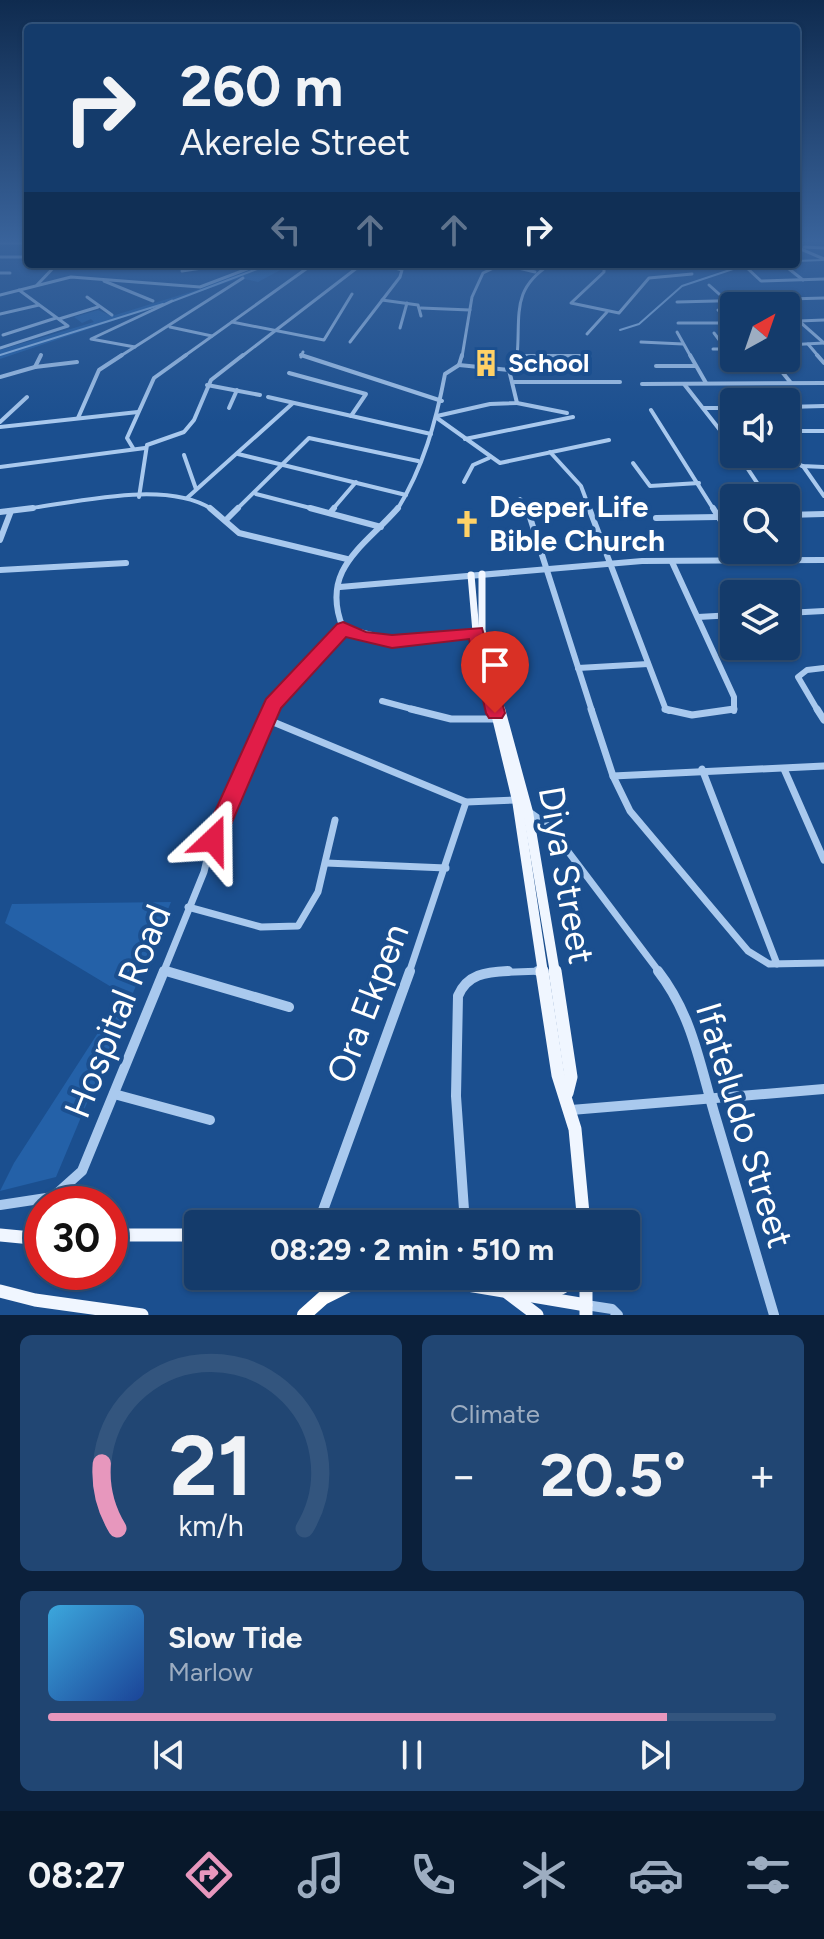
<!DOCTYPE html>
<meta charset="utf-8">
<style>
body{margin:0;font-family:Figtree,sans-serif;background:#214673;color:#f1f3f6;height:100vh;display:flex;flex-direction:column;font-size:30px;white-space:nowrap}
*{box-sizing:border-box;margin:0}
p{font-size:26px;color:#9dadc1}
.icon{flex:none;width:44px;height:44px;fill:none;stroke:currentColor;stroke-width:2;stroke-linecap:round;stroke-linejoin:round}
.map{position:relative;height:1315px;overflow:hidden}
.panel{display:flex;flex-direction:column;gap:20px;padding:20px;background:#0b203b;flex:1}
.panel>*{flex:none}
.banner{position:absolute;left:24px;top:24px;width:776px;height:244px;border-radius:8px;box-shadow:0 2px 6px #0004,0 0 0 2px #33557e;background:#143b6b;color:#f1f3f6;overflow:hidden}
.needle{width:52px;rotate:40deg}
.fabs{position:absolute;left:720px;top:292px;display:grid;gap:16px}
.fabs a{display:grid;place-items:center;width:80px;height:80px;border-radius:8px;background:#143b6b;box-shadow:0 2px 6px #0004,0 0 0 2px #33557e;font-size:40px}
.speed{position:absolute;left:24px;top:1186px;display:flex;gap:16px;font-size:40px;font-weight:700;text-align:center}
.speed>*{display:grid;place-content:center;width:104px;height:104px;border-radius:50%;background:#143b6b;box-shadow:0 2px 6px #0004,0 0 0 2px #33557e;line-height:1}
.speed .limit{border:12px solid #d22;background:#fff;color:#111}
.pin{position:absolute;display:grid;place-items:center;width:68px;height:68px;color:#fff;margin:-82px -34px;border-radius:50% 50% 50% 0;rotate:-45deg;box-shadow:0 0 8px #0007}
.pin .icon{rotate:45deg}
.me{position:absolute;width:88px;margin:-44px;rotate:23deg;stroke-linejoin:round;filter:drop-shadow(0 0 6px #0008)}
.turn{display:flex;align-items:center;gap:28px;height:168px;padding:0 24px;font-size:36px}
.turn .icon{width:104px;height:104px;stroke-width:2.5}
.turn b{display:block;font-size:56px;line-height:68px}
.lanes{display:flex;align-items:center;height:76px;padding:0 24px;background:#0003;justify-content:center;gap:40px;direction:ltr}
.lanes .off{opacity:.35}
.big{font-size:60px;font-weight:700;line-height:1.1}
.panel .card{flex:1;display:flex;flex-direction:column;justify-content:center;gap:12px;min-width:0;padding:0 28px;border-radius:12px;background:#214673}
.panel .dial{align-items:center;gap:0}
.dial svg{height:208px;overflow:visible;fill:none;stroke:#33557e;stroke-width:7;stroke-linecap:round;text-anchor:middle}
.dial text{fill:#f1f3f6;stroke:none}
.song{display:flex;align-items:center;gap:24px}
.cover{width:96px;height:96px;border-radius:12px;background:linear-gradient(135deg,hsl(200 70% 55%),hsl(220 70% 35%))}
.played{height:8px;border-radius:4px;background:linear-gradient(90deg,#e797bd 85%,#33557e 85%)}
.keys{display:flex;justify-content:space-around;direction:ltr}
.heat{display:flex;justify-content:space-between;align-items:center;font-size:44px;direction:ltr}
.panel .tiles{flex:1;display:grid;gap:20px;grid-template-columns:1fr 1fr}
.card:last-child{grid-column:span 2}
.trip{position:absolute;left:184px;top:1210px;width:456px;height:80px;border-radius:8px;background:#143b6b;box-shadow:0 2px 6px #0004,0 0 0 2px #33557e;font-weight:700;line-height:80px;text-align:center}
.tab-bar{display:flex;height:128px;justify-content:space-around;align-items:center;background:#08182b;color:#9dadc1}
.tab-bar .icon{width:56px;height:56px}
.tab-bar .active{color:#e797bd}
.tab-bar b{font-size:36px;color:#f1f3f6}
.map>svg:first-child{display:block}
.green{fill:#2461a8}
.lines{fill:none;stroke-linecap:round;stroke-linejoin:round}
.stream{stroke:#9cc4f0;stroke-width:2}
.minor-far4{stroke:#a9c9ee;stroke-width:3}
.minor-far3{stroke:#a9c9ee;stroke-width:4}
.minor-far2{stroke:#a9c9ee;stroke-width:6}
.minor-far1{stroke:#a9c9ee;stroke-width:7}
.minor{stroke:#a9c9ee;stroke-width:10}
.major-far2{stroke:#f0f6ff;stroke-width:7}
.major-far1{stroke:#f0f6ff;stroke-width:10}
.major{stroke:#f0f6ff;stroke-width:13}
.highway{stroke:#fff;stroke-width:14}
.route{fill:#e11d48;stroke:#92132f;stroke-width:2}
.labels{text-anchor:middle;stroke-width:8;stroke-linejoin:round;paint-order:stroke}
.far-poi-label{font-size:26px;font-weight:bold;fill:#fff;stroke:#1b4f8f;text-anchor:start}
.poi-label{font-size:30px;font-weight:bold;fill:#fff;stroke:#1b4f8f;text-anchor:start}
.near-street-label{font-size:36px;fill:#fff;stroke:#1b4f8f}
</style>
<div class="map">
<svg width="824" height="1315" viewBox="0 0 824 1315">
<rect width="100%" height="100%" fill="#1b4f8f"/>
<g class="green">
<path d="M262,264l24,3 -28,15 -18,-4 -240,81v-9l94,-28 -3,-3 -9,4 -8,-6 24,-7 14,6 88,-27z"/>
<path d="M171,902l-115,275 -56,14 14,-28 109,-169 -118,-71 7,-19z"/>
</g>
<g class="lines">
<g class="stream">
<path d="M796,261l27,-1"/>
<path d="M173,301l97,-37"/>
<path d="M620,330l19,-6 43,-38 66,-22"/>
<path d="M0,355l163,-51"/>
</g>
<g class="minor-far4">
<path d="M821,239l3,1"/>
<path d="M0,243h28"/>
<path d="M796,247l28,12"/>
<path d="M804,247l20,1"/>
<path d="M0,257h28"/>
<path d="M604,264v8l-33,31 48,10 30,-35 43,-4"/>
<path d="M784,265l19,15"/>
<path d="M747,268l14,13 63,-2"/>
<path d="M182,271l33,-5"/>
<path d="M0,273h10"/>
<path d="M104,281l49,20"/>
<path d="M37,285l20,-21"/>
<path d="M709,285l19,17"/>
<path d="M0,295l71,-18 129,10 60,-23"/>
<path d="M87,297l25,18"/>
<path d="M382,300l36,5 3,11"/>
<path d="M677,302l147,-4"/>
<path d="M421,308l49,2"/>
<path d="M718,310l12,12"/>
<path d="M0,314l39,-9"/>
<path d="M59,319l39,-12"/>
<path d="M786,321h13l25,22"/>
<path d="M799,321l25,-1"/>
<path d="M232,322l92,18 28,-46"/>
<path d="M678,323h56"/>
<path d="M170,327l42,9"/>
<path d="M400,328l7,-25"/>
<path d="M677,332l14,25"/>
<path d="M714,333l12,16 8,-1"/>
<path d="M727,333l7,8"/>
<path d="M587,334l20,-22"/>
<path d="M3,335l53,-17"/>
<path d="M350,342l50,-65 2,-7 -19,-6"/>
<path d="M641,342l42,2"/>
<path d="M808,344l11,13"/>
<path d="M786,345l38,-2"/>
<path d="M135,347l-44,-8 81,-38"/>
<path d="M0,348l68,-22 -49,-36"/>
<path d="M713,349h13"/>
<path d="M723,349l6,8"/>
<path d="M518,356h72"/>
<path d="M119,357l124,-79"/>
<path d="M183,357l130,-93"/>
<path d="M241,357l121,-93"/>
<path d="M301,357l2,-5"/>
<path d="M462,357l10,-60 11,-24 19,-9 33,8"/>
<path d="M517,357c4,-41 -7,-68 34,-93"/>
</g>
<g class="minor-far3">
<path d="M301,355l141,46"/>
<path d="M690,355l16,28"/>
<path d="M727,355l5,7"/>
<path d="M817,355l7,8"/>
<path d="M518,356h72"/>
<path d="M744,358l4,5"/>
<path d="M771,358l20,25"/>
<path d="M459,365l50,5 7,-3 2,-12"/>
<path d="M459,365l3,-10"/>
<path d="M656,366h39"/>
<path d="M35,367l6,-12"/>
<path d="M289,373l77,21 -15,22"/>
<path d="M0,377l35,-10 42,-5"/>
<path d="M514,382h106"/>
<path d="M642,384l182,-1"/>
<path d="M684,384l50,64"/>
<path d="M207,385l53,10"/>
<path d="M268,397l163,37"/>
<path d="M517,403l50,10"/>
<path d="M786,407l38,-1"/>
<path d="M229,408l8,-18"/>
<path d="M704,408h30"/>
<path d="M651,410l63,100"/>
<path d="M437,416l53,-12 27,-1 -8,-33"/>
<path d="M78,418l21,-48 23,-15"/>
<path d="M437,418l63,45 109,-23"/>
<path d="M0,422l27,-25"/>
<path d="M0,427l138,-15"/>
<path d="M786,431h38"/>
<path d="M465,439l108,-22"/>
<path d="M133,448l-6,-10 27,-60 32,-23"/>
<path d="M550,452l31,34 9,24"/>
<path d="M238,454l168,41"/>
<path d="M738,454l29,44"/>
<path d="M785,454l17,12 22,1"/>
<path d="M184,455l12,34"/>
<path d="M633,463l17,23 49,-3"/>
<path d="M803,466l21,30"/>
<path d="M0,467l145,-19"/>
<path d="M464,482l9,-17 16,-7"/>
<path d="M256,494l62,16"/>
<path d="M139,497l8,-52 37,-13 10,-12 17,-40 32,-25"/>
<path d="M187,498l106,-95"/>
<path d="M520,499l8,11"/>
<path d="M17,510c54,-6 149,-32 196,0"/>
<path d="M236,510l73,-72 109,23"/>
<path d="M332,510l24,-28"/>
<path d="M397,510c26,-42 39,-88 48,-136l14,-9"/>
</g>
<g class="minor-far2">
<path d="M210,508l29,25 108,26"/>
<path d="M310,508l71,19"/>
<path d="M527,508l65,203"/>
<path d="M589,508l77,202 3,1"/>
<path d="M713,508l21,34"/>
<path d="M0,512l33,-4"/>
<path d="M330,513l4,-5"/>
<path d="M786,515l38,-1"/>
<path d="M656,518l62,-1"/>
<path d="M227,519l11,-11"/>
<path d="M0,540l11,-29"/>
<path d="M672,562l62,135v14"/>
<path d="M0,570l126,-7"/>
<path d="M340,587l302,-26 182,-1"/>
<path d="M786,613l38,-2"/>
<path d="M698,617l36,-2"/>
<path d="M343,628c-24,-59 22,-82 55,-120"/>
<path d="M343,628l49,12 84,-8"/>
<path d="M578,668l70,-4"/>
<path d="M382,701l37,10"/>
<path d="M270,711l73,-83"/>
<path d="M818,711l-20,-34 9,-7 17,-2"/>
</g>
<g class="minor-far1">
<path d="M411,709l40,10h46"/>
<path d="M591,709l22,67 17,35 118,140 21,13 55,-1"/>
<path d="M665,709l27,6 42,-6"/>
<path d="M817,709l7,11"/>
<path d="M266,719l200,83 51,-2"/>
<path d="M702,769l75,195"/>
<path d="M784,769l40,91"/>
<path d="M613,776l211,-10"/>
<path d="M528,811l20,14 112,148"/>
<path d="M326,863l120,5"/>
<path d="M188,907l73,20 37,-1 20,-34 17,-72"/>
<path d="M163,970l10,3"/>
<path d="M163,973l41,-101 6,-25 61,-138"/>
<path d="M409,973l57,-171"/>
<path d="M489,973l53,-2"/>
</g>
<g class="minor">
<path d="M166,971l123,36"/>
<path d="M538,971h4"/>
<path d="M658,971c35,45 42,95 58,148 19,65 39,131 58,196"/>
<path d="M114,1094l96,26"/>
<path d="M571,1110l253,-21"/>
<path d="M0,1205l53,-8 29,-26 82,-200"/>
<path d="M318,1224l92,-253"/>
<path d="M465,1224l-9,-128 2,-100c9,-22 28,-24 50,-25"/>
<path d="M586,1305l26,4 6,6"/>
</g>
<g class="major-far2">
<path d="M482,574v56l19,81"/>
<path d="M471,575l5,57 19,79"/>
</g>
<g class="major-far1">
<path d="M495,709l22,91 26,173"/>
<path d="M500,709l28,103 27,161"/>
</g>
<g class="major">
<path d="M542,971l16,104 17,54 9,95"/>
<path d="M555,971l16,106 -4,16"/>
<path d="M0,1235l42,4"/>
<path d="M110,1235h88"/>
<path d="M414,1276l172,29"/>
<path d="M586,1276v39"/>
<path d="M0,1291l35,9 107,15"/>
<path d="M508,1293l29,22"/>
<path d="M546,1295l17,-8 6,-11"/>
</g>
<path class="highway" d="M304,1315l19,-17 44,-22"/>
</g>
<linearGradient id="sky" x2="0" y2="1"><stop stop-color="#0f2b4f"/><stop offset="0.57" stop-color="#39639b"/><stop offset="1" stop-color="#39639b" stop-opacity="0"/></linearGradient>
<rect width="824" height="423" fill="url(#sky)"/>
<path class="route" d="M343,622l23,10 26,3 90,-7 23,85 -3,5h-13l-3,-5 -17,-74 -77,9 -46,-11 -65,71 -60,140 -8,2 -8,-2 -3,-8 64,-141 71,-75z"/>
<defs>
<g id="building-bare" transform="scale(2.16)"><path d="M-4-6H4V6H1V3H-1V6H-4ZM-2.5-4.3h1.7v1.8h-1.7ZM.8-4.3h1.7v1.8H.8ZM-2.5-1h1.7V.8h-1.7ZM.8-1h1.7V.8H.8Z" fill="#ffd166" stroke="#1b4f8f" stroke-width="2.5" paint-order="stroke"/></g>
<g id="church-bare" transform="scale(2.16)"><path d="M-1.2-6h2.4v3.5h3.3v2.4h-3.3V6h-2.4V-.1h-3.3v-2.4h3.3Z" fill="#ffd166" stroke="#1b4f8f" stroke-width="2.5" paint-order="stroke"/></g>
</defs>
<g fill-rule="evenodd">
<use href="#building-bare" x="486" y="363"/>
<use href="#church-bare" x="467" y="524"/>
</g>
<g class="labels">
<g class="far-poi-label">
<text x="508" y="372">School</text>
</g>
<g class="poi-label">
<text x="489" y="517">Deeper Life<tspan x="489" dy="34">Bible Church</tspan></text>
</g>
<g class="near-street-label">
<text transform="translate(567 875) rotate(80)" y="13">Diya Street</text>
<text transform="translate(367 1003) rotate(-69)" y="13">Ora Ekpen</text>
<text transform="translate(117 1011) rotate(-68)" y="13">Hospital Road</text>
<text transform="translate(745 1125) rotate(73)" y="13">Ifateludo Street</text>
</g>
</g>
</svg>
<div class="fabs">
<a><svg class="needle" viewBox="-14 -14 28 28"><path d="M0-13l5 13h-10z" fill="#e53935"/><path d="M0 13l5-13h-10z" fill="#9dadc1"/></svg></a>
<a><svg class="icon" aria-label="sound" viewBox="0 0 24 24"><path d="M4 9h4l5-4v14l-5-4H4zM17 9q2 3 0 6"/></svg></a>
<a><svg class="icon" aria-label="search" viewBox="0 0 24 24"><circle cx="10" cy="10" r="6"/><path d="M15 15l6 6"/></svg></a>
<a><svg class="icon" aria-label="layers" viewBox="0 0 24 24"><path d="M12 4l9 5-9 5-9-5zM3 14l9 5 9-5"/></svg></a>
</div>
<div class="speed"><div class="limit">30</div></div>
<div class="pin" style="left:495px;top:713px;background:#d93025"><svg class="icon" aria-label="arrive" viewBox="0 0 24 24"><path d="M6 21V4h12l-3 4 3 4H6"/></svg></div>
<svg class="me" style="left:213px;top:840px" viewBox="-20 -20 40 40"><path d="M0-17L14 15 0 8-14 15z" fill="#e11d48" stroke="#fff" stroke-width="4"/></svg>
<div class="trip">08:29 · 2 min · 510 m</div>
<div class="banner">
<div class="turn"><svg class="icon" aria-label="right" viewBox="0 0 24 24"><path d="M7 20v-9h11M14 6l5 5-5 5"/></svg><div><b>260 m</b>Akerele Street</div></div>
<div class="lanes"><svg class="icon off" aria-label="left" viewBox="0 0 24 24"><path d="M17 20v-9H6M10 6l-5 5 5 5"/></svg><svg class="icon off" aria-label="ahead" viewBox="0 0 24 24"><path d="M12 20V5M6 11l6-6 6 6"/></svg><svg class="icon off" aria-label="ahead" viewBox="0 0 24 24"><path d="M12 20V5M6 11l6-6 6 6"/></svg><svg class="icon" aria-label="right" viewBox="0 0 24 24"><path d="M7 20v-9h11M14 6l5 5-5 5"/></svg></div>
</div>
</div>
<section class="panel">
<div class="tiles">
<div class="card dial"><svg viewBox="0 0 100 80">
<path d="M14 69A42 42 0 1 1 86 69"/>
<path d="M14 69A42 42 0 0 1 8 44" stroke="#e797bd"/>
<text x="50" y="56" font-size="32" font-weight="700">21</text>
<text x="50" y="72" font-size="11">km/h</text>
</svg></div>
<div class="card"><p>Climate</p>
<div class="heat"><a>−</a><b class="big">20.5°</b><a>+</a></div>
</div>
<div class="card">
<div class="song"><i class="cover"></i><div><b>Slow Tide</b><p>Marlow</p></div></div>
<div class="played"></div>
<div class="keys"><svg class="icon" aria-label="previous" viewBox="0 0 24 24"><path d="M18 5L8 12l10 7zM5 5v14"/></svg><svg class="icon" aria-label="pause" viewBox="0 0 24 24"><path d="M8 5v14M16 5v14"/></svg><svg class="icon" aria-label="next" viewBox="0 0 24 24"><path d="M6 5l10 7-10 7zM19 5v14"/></svg></div>
</div>
</div>
</section>
<nav class="tab-bar">
<b>08:27</b>
<svg class="icon active" aria-label="directions" viewBox="0 0 24 24"><path d="M12 3l9 9-9 9-9-9zM9 14v-3h6M13 9l2 2-2 2"/></svg>
<svg class="icon" aria-label="music" viewBox="0 0 24 24"><path d="M9 18V5l10-2v13"/><circle cx="6" cy="18" r="3"/><circle cx="16" cy="16" r="3"/></svg>
<svg class="icon" aria-label="phone" viewBox="0 0 24 24"><path d="M5 4h4l2 5-3 2q2 4 5 5l2-3 5 2v4C11 20 4 13 5 4z"/></svg>
<svg class="icon" aria-label="climate" viewBox="0 0 24 24"><path d="M12 3v18M4 7l16 10M4 17L20 7"/></svg>
<svg class="icon" aria-label="car" viewBox="0 0 24 24"><path d="M5 17H2v-5l4-1 3-4h7l3 4 3 1v5h-3M9 17h6M6 11h13"/><circle cx="7" cy="17" r="2"/><circle cx="17" cy="17" r="2"/></svg>
<svg class="icon" aria-label="filters" viewBox="0 0 24 24"><path d="M4 7h16M4 17h16"/><circle cx="9" cy="7" r="2"/><circle cx="15" cy="17" r="2"/></svg>
</nav>
